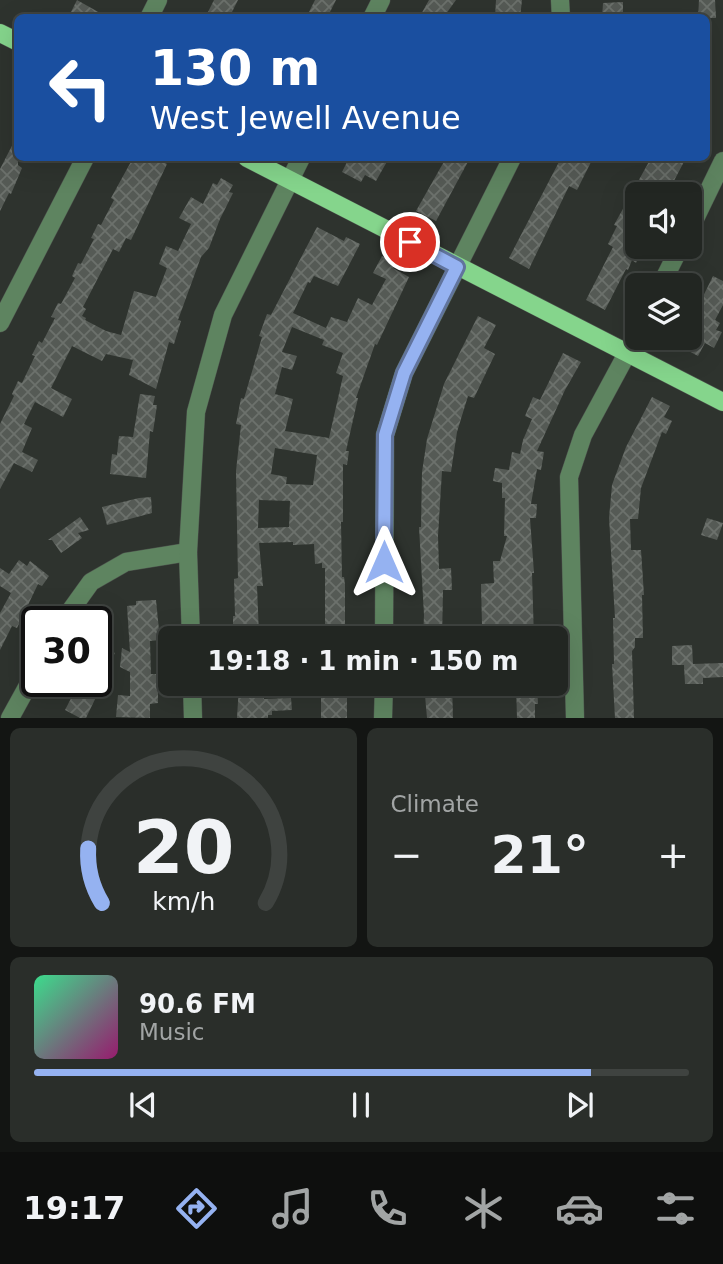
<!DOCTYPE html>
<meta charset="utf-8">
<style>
body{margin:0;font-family:"DejaVu Sans",sans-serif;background:#2a2e2a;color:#f1f3f6;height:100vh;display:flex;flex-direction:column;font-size:26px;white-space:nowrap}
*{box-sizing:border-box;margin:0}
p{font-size:23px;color:#a2a5a5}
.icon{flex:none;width:38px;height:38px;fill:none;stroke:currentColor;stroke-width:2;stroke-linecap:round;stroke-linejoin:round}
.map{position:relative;height:718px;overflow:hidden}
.drawer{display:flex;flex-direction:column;gap:10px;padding:10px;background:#131513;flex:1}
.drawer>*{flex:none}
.top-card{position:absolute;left:14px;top:14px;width:696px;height:147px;border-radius:10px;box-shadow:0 7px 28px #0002,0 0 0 2px #3f4340;background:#1a4fa0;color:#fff;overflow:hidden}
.fabs{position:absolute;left:625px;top:182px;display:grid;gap:14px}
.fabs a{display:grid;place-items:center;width:77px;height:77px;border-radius:10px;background:#222622;box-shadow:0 7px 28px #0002,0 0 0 2px #3f4340;font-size:35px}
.speed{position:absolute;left:21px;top:606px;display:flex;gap:14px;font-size:35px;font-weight:700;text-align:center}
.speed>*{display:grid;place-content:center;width:91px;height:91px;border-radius:50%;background:#222622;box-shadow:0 7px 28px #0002,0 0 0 2px #3f4340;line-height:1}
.speed .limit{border:4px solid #111;border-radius:10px;background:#fff;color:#111}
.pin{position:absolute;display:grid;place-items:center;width:60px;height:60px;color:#fff;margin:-30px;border:4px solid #fff;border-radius:50%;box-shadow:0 2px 7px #0007}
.me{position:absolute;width:77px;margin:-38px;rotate:0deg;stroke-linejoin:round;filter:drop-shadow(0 0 5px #0008)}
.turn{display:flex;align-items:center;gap:24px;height:147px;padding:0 21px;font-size:32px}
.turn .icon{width:91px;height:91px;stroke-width:2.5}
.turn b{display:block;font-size:49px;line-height:60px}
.big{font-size:52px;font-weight:700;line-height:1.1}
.drawer .card{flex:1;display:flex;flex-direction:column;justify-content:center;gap:10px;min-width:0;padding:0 24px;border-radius:10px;background:#2a2e2a}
.drawer .dial{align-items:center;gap:0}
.dial svg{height:182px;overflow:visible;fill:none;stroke:#3f4340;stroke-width:7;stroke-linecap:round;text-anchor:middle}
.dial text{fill:#f1f3f6;stroke:none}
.song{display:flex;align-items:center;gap:21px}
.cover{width:84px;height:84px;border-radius:10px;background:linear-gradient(135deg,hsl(150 70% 55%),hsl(320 70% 35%))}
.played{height:7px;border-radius:4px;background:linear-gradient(90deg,#95b2f1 85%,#3f4340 85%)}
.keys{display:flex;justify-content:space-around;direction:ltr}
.heat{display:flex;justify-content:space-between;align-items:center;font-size:38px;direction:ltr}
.drawer .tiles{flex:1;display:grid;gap:10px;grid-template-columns:1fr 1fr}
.card:last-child{grid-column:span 2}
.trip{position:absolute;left:158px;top:626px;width:410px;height:70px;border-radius:10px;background:#222622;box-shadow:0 7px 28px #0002,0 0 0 2px #3f4340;font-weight:700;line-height:70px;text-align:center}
.tabs{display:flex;height:112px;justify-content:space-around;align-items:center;background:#0e0f0e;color:#a2a5a5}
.tabs .icon{width:49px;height:49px}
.tabs .current{color:#95b2f1}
.tabs b{font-size:32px;color:#f1f3f6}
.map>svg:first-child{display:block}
.building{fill:url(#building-cross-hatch);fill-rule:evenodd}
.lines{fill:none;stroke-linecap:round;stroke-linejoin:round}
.minor-casing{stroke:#4b504b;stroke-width:19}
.major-casing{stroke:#4b504b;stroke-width:19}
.minor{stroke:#5e8460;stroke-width:18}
.major{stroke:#85d58c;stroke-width:18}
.route-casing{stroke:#61749d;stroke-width:18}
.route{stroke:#95b2f1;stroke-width:12}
</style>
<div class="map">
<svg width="723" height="718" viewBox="0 0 723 718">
<defs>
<pattern id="building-cross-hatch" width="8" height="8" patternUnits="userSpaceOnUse" patternTransform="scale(1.75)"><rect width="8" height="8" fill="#555a55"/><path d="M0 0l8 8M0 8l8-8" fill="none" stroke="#6c716c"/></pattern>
</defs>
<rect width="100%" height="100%" fill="#2e332e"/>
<g class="building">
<path d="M77,0l32,18h-41z"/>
<path d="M214,0h24l-9,18h-24z"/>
<path d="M315,0h21l-9,18h-21z"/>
<path d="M429,0h27l-13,18h-24z"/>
<path d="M496,0h26l-2,18h-25z"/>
<path d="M699,0h16l1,18h-18z"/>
<path d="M623,2v16h-21l1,-15z"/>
<path d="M18,134v31l4,3 -11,26 -2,-1 -9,18v-42z"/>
<path d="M133,158h31l-2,3 5,3 -36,76 -5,-2 -7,14 -6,-3 -30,58 3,2 -4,7 4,2 -1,2 21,11 15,4 13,-44 22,6 11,-29 -8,-4 7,-18 12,5 13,-27 -12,-6 12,-21 12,7 10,-21 4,2 4,-7 12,7 -4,7 4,1 -13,26 -11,29 -8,9 -23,63 3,1 -7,23 -5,-2 -13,47 -27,-14 4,-15 -27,-6 -4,7 -30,-15 -21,42 21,11 -9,18 -28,-15 -11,22 8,4 -10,24 16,8 -6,12 -18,-9 -14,26v-65l14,-28 -2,-2 6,-13 4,2 13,-27 -3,-1 7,-14 3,2 13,-25 -4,-1 7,-14 3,1 14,-26 -3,-2 6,-13 3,1 13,-25 -3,-1 7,-14 3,1 13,-25 -3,-2z"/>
<path d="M349,158h40l-13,23 -11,-6 -4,7 -19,-10z"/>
<path d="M446,158h24l-34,63 -20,-10z"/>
<path d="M561,158h32l-16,32 -8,-4 -40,83 -20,-11z"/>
<path d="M651,158h35l-19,36h-30v53h7l-8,16 -4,-3 -4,10 -2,-1 -21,41 -19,-10 27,-53 -5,-3 9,-18 -3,-1z"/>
<path d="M317,227l27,14 2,-4 14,7 -22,42 -24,-10 -4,7 -2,-1 -15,31 33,15 5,-11 16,5 11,-24 14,7 14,-26 -13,-6 9,-17 13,7 -2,5 16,9 -32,68 -2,-1 -19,54h2l-12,53h3l-2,14 -4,-1v58h-2l1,55h2l1,8v54h-20v-71h-3v-5l-7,1 -1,-20 -21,1v-3l-34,1 4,43h-6l2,49h-6v4h-20v-23h2l-1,-37 4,-1 -2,-107 5,-46 -5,-1 5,-26 3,1 18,-62 -3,-1 8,-22 4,1zM292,327l32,13 -2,5 21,8 -7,20 7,3 -14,62 -44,-7 8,-32 -18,-5 7,-27 10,3 5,-14 -15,-4zM275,448l42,7 -4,30 -27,-1 1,-7 -16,-3zM259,500l31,1 -1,26 -31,1z"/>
<path d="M713,276l10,5v24l-8,15 5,3 -4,7 6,2 -8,16 -9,-5 -7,13 -34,-18h26v-15z"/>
<path d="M478,316l18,9 -12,23 11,6 -21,44 -6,-2 -11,36 -6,40 -9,-1 -4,65 1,33 12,-1 1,22h-9l-1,49h-19l1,-24 -5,-88h2l1,-55 5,-33 17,-55z"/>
<path d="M563,353l18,9 -16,28 -28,61 7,1 -3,18 -4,-1 -6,35h6l-1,14h-6l4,55h-2l2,66h-27v-4h-2l-1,-10h-22l-1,-41 13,-1 -1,-22h7l7,-25h-3l1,-38h-3v-15l-9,-2 2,-13 14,2 3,-18 8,2 3,-14 9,-21 -7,-3 8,-19 7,3z"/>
<path d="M140,394l15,2 -2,9h4l-4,27 -3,-1 -4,47 -36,-4 2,-20 5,1 2,-19 14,1z"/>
<path d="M652,397l18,9 -6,11 8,4 -6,13 -4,-2 -21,56 -3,31h-8l1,31h10l3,45h-2l1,43h-8v9l-3,4 2,67h-19l-3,-54h2l-1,-46h2l-6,-100 3,-33 14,-38z"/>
<path d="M151,497l1,16 -45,12 -5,-18 37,-9z"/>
<path d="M80,517l9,13 -11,3 4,5 -21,15 -9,-13h-4z"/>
<path d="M707,518l16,5 -6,17 -16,-5z"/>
<path d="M19,560l8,6 3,-5 19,15 -7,10 -4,-2 -21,44 -5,-2 -12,24v-37l11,-20 -11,-7v-18l9,6z"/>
<path d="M156,600l4,40 -10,1 1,33h7v29l-8,1v14l-34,-1 2,-22 12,1v-24l-10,-5 2,-19 8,4 -3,-46 9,-1v-4z"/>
<path d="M96,642l19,11 -17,30 3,1 -5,9h2l-12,25h-6l-15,-8 15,-29 16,1z"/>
<path d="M692,645l1,19 30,-1v14l-20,1v6h-18l-1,-19h-12v-19z"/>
<path d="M239,684h24l1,15 27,-1 1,12 -20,1v4h-4v3h-31z"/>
<rect x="321" y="684" width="26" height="34"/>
<path d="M424,684h28l1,34h-26z"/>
<path d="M516,684h21l1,20h-3v14h-18z"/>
</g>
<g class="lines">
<g class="minor-casing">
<g id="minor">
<path d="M560,0l1,18"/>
<path d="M149,18l9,-18"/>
<path d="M372,18l9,-18"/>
<path d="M690,229l33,-68"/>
<path d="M661,285l19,-38"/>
<path d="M0,323l85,-165"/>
<path d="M63,621l28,-39 35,-20 62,-10"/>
<path d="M191,639l-3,-87 8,-140 27,-97 78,-157"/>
<path d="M384,639l1,-204 19,-62 108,-215"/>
<path d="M192,684l1,34"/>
<path d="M10,718l27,-49"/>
<path d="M383,718l1,-34"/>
<path d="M575,718l-6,-241 14,-42 54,-100"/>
</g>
</g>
<g class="major-casing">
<g id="major">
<path d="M0,33l18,9"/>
<path d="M247,158l476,244"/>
</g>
</g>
<use href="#minor" class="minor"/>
<use href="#major" class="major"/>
</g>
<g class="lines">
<g class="route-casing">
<path id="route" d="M384,562l1,-127 19,-62 53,-106 -47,-25"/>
</g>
<use href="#route" class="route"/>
</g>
</svg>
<div class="fabs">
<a><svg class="icon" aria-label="sound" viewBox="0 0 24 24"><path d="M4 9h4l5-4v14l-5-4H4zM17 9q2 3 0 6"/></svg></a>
<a><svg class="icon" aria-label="layers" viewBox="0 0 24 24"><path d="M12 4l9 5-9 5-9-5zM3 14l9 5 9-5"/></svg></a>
</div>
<div class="speed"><div class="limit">30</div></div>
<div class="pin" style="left:410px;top:242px;background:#d93025"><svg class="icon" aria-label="arrive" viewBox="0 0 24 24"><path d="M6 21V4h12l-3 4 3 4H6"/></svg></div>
<svg class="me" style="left:384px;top:562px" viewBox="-20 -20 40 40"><path d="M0-17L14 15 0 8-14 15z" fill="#95b2f1" stroke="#fff" stroke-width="4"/></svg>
<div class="trip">19:18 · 1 min · 150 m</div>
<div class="top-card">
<div class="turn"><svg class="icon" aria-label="left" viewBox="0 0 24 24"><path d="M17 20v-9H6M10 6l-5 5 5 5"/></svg><div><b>130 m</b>West Jewell Avenue</div></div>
</div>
</div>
<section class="drawer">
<div class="tiles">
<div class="card dial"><svg viewBox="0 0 100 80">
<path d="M14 69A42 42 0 1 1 86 69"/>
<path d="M14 69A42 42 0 0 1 8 45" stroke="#95b2f1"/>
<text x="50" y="56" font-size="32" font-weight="700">20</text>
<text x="50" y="72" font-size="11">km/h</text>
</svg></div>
<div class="card"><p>Climate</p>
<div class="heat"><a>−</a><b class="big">21°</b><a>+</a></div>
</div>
<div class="card">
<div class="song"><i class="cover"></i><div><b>90.6 FM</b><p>Music</p></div></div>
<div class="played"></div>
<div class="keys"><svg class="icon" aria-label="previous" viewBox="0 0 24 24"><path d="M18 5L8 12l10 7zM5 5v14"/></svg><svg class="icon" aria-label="pause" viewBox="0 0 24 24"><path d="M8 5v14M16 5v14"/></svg><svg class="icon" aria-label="next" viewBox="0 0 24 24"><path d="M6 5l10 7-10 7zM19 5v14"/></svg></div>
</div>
</div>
</section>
<nav class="tabs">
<b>19:17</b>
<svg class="icon current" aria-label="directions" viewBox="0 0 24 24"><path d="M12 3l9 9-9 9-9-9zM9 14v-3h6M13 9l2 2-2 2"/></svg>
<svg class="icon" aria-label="music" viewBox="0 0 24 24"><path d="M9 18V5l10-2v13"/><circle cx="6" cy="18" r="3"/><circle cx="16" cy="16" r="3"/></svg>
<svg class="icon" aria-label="phone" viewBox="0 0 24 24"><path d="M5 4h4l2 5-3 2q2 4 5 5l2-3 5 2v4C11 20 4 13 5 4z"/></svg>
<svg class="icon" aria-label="climate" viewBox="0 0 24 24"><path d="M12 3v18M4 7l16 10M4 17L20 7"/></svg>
<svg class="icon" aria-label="car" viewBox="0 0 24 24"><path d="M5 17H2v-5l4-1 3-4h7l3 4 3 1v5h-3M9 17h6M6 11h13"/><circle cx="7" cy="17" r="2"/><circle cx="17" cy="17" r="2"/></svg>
<svg class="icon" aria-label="filters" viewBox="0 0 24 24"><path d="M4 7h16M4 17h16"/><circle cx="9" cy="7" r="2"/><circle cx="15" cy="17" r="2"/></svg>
</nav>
